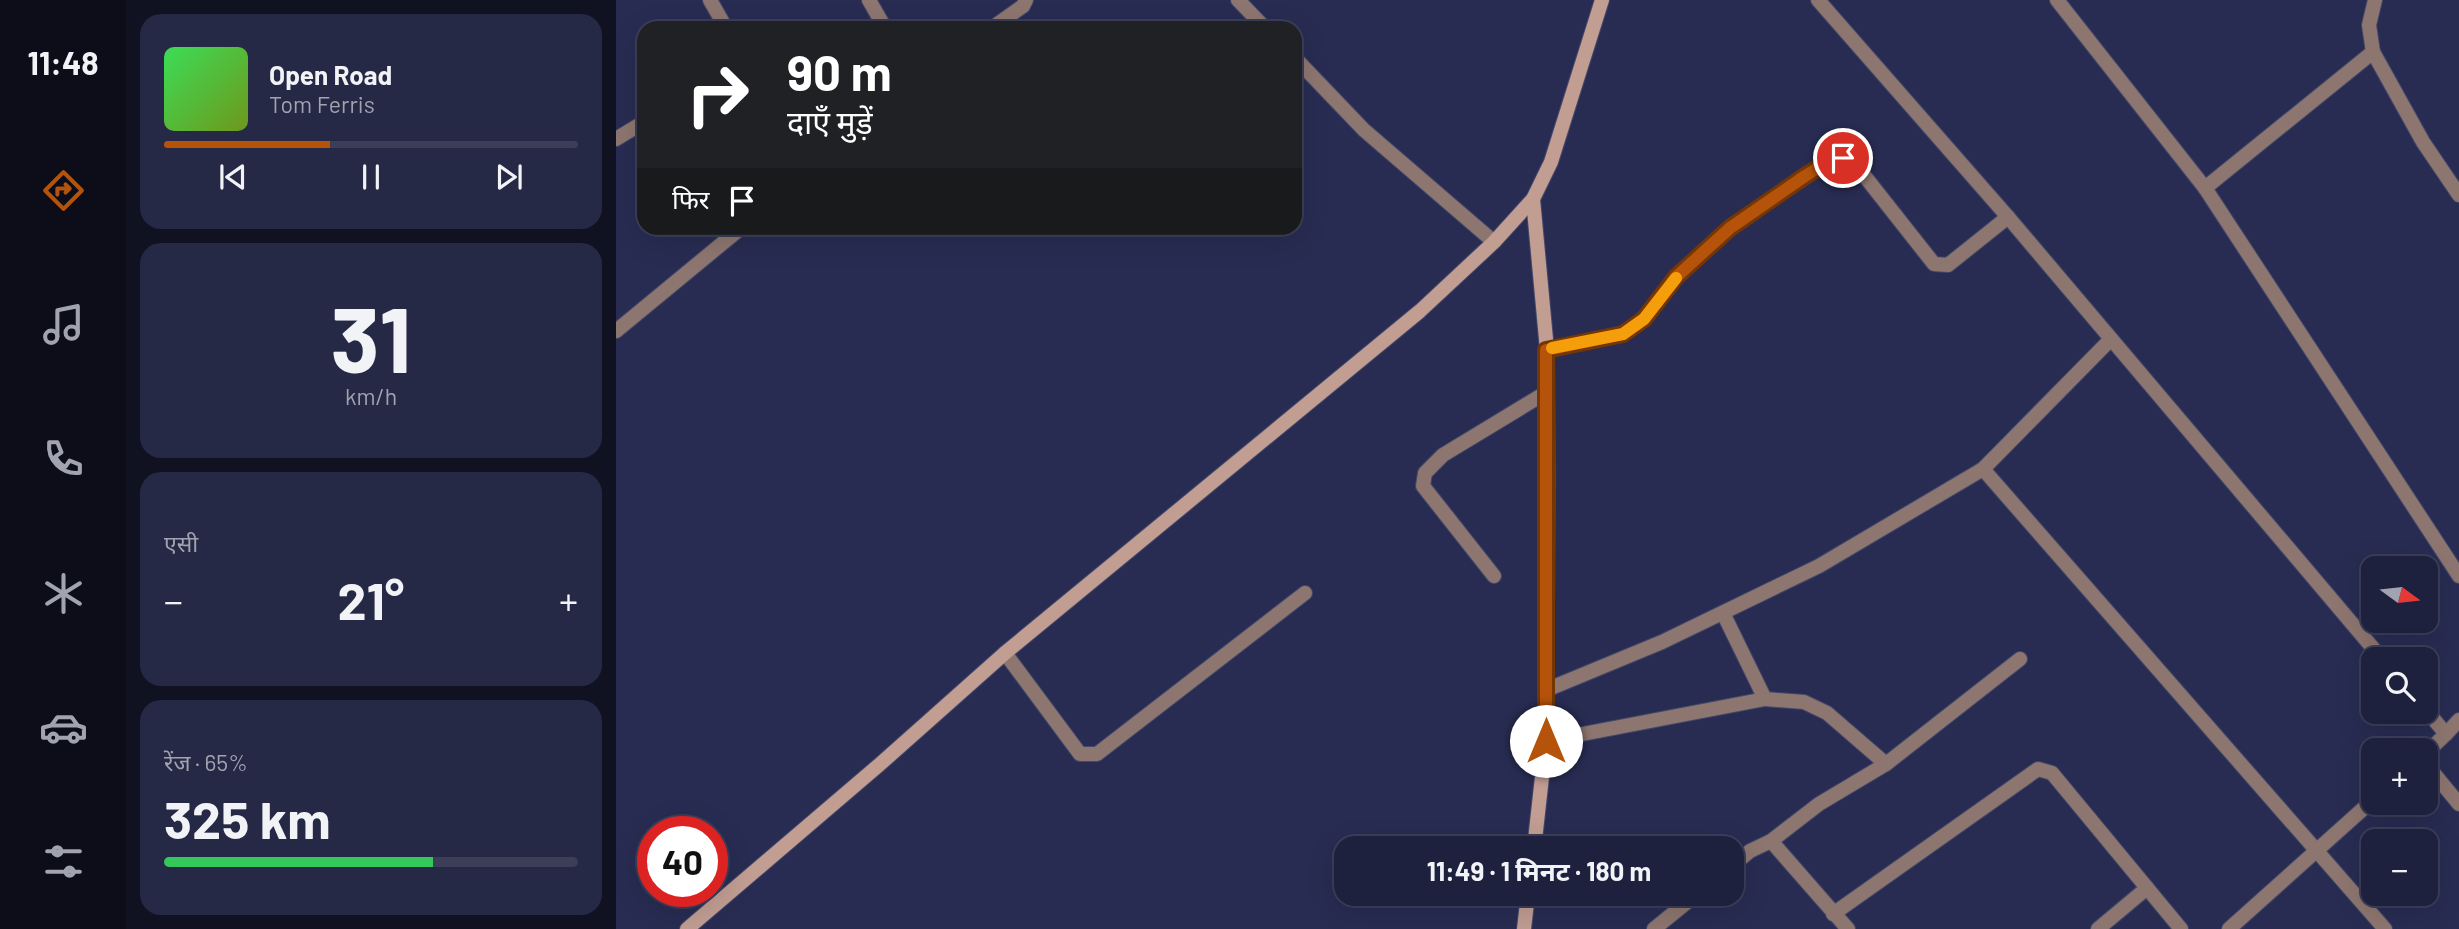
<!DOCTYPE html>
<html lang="hi">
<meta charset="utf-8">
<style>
body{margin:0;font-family:Barlow,"Noto Sans Devanagari",sans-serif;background:#262945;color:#f1f3f6;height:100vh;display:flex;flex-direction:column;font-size:26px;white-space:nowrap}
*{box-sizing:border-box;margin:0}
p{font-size:23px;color:#a1a3b0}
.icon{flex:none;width:38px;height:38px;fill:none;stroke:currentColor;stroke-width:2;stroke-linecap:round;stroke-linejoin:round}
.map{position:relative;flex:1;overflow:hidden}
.details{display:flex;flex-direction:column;gap:14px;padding:14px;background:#101222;width:490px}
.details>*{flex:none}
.guide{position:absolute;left:21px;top:21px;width:665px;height:214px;border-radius:21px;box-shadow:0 7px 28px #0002,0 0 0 2px #3c3e58;background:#202124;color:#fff;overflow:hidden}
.needle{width:46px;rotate:105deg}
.controls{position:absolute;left:1745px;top:556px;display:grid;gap:14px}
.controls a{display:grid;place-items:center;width:77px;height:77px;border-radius:14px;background:#1e213e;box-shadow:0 7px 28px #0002,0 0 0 2px #3c3e58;font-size:35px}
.speed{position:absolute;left:21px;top:816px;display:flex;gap:14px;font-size:35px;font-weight:700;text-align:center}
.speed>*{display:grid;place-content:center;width:91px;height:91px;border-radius:50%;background:#1e213e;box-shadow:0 7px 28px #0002,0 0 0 2px #3c3e58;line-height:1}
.speed .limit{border:10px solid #d22;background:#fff;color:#111}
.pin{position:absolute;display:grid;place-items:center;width:60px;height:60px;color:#fff;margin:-30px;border:4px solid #fff;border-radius:50%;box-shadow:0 2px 7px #0007}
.me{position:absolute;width:77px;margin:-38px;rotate:0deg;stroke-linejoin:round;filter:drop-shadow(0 0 5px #0008)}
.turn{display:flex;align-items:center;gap:24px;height:147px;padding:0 35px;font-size:32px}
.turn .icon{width:91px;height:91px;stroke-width:2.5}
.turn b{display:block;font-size:49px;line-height:60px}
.then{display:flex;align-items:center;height:66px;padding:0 35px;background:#0003;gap:14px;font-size:26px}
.big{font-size:52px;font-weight:700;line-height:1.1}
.details .card{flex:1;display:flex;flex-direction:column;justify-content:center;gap:10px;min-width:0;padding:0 24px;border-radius:21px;background:#262945}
.details .dial{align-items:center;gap:0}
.dial b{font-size:91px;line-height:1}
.song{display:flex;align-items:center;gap:21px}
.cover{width:84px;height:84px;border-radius:10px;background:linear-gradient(135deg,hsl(130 70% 55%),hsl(80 70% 35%))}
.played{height:7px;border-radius:4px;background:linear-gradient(90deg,#b45309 40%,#3c3e58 40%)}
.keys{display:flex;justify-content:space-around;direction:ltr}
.heat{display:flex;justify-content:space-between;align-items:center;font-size:38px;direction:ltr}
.charge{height:10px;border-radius:5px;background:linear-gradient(90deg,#34c759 65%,#3c3e58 0)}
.trip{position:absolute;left:718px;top:836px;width:410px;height:70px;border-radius:21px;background:#1e213e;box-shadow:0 7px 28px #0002,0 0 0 2px #3c3e58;font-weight:700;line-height:70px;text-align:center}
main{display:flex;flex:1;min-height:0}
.tab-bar{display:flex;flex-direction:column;width:126px;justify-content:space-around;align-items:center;background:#0c0d19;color:#a1a3b0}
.tab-bar .icon{width:49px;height:49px}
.tab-bar .on{color:#b45309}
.tab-bar b{font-size:32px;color:#f1f3f6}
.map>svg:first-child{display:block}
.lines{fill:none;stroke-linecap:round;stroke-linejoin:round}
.street-casing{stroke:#44486a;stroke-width:16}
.secondary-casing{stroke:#44486a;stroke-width:16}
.street{stroke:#8d766f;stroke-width:14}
.secondary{stroke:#c19d92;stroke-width:14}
.route-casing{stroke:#753606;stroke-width:18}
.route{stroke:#b45309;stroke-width:12}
.slow{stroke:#f59e0b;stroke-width:12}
</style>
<main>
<nav class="tab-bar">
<b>11:48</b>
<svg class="icon on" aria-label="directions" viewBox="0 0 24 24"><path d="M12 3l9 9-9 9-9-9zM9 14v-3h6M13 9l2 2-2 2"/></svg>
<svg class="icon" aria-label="music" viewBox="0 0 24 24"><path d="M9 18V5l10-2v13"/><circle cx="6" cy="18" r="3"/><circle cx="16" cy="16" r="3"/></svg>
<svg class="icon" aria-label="phone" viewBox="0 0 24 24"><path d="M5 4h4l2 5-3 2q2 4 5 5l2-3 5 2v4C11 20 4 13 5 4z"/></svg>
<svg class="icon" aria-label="climate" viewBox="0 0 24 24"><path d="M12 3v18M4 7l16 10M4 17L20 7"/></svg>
<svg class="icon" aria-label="car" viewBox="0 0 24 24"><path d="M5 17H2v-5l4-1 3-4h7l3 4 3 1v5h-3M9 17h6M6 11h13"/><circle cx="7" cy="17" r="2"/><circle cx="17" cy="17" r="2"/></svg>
<svg class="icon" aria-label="filters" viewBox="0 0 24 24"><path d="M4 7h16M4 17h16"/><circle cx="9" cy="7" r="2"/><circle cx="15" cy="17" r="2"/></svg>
</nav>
<section class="details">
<div class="card">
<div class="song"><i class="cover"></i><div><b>Open Road</b><p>Tom Ferris</p></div></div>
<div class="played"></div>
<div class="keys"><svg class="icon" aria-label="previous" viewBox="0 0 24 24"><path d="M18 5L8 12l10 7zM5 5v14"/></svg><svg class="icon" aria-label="pause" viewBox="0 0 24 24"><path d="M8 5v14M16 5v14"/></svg><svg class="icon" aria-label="next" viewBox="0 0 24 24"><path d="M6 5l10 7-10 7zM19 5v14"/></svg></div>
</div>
<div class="card dial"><b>31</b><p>km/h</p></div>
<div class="card"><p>एसी</p>
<div class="heat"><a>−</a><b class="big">21°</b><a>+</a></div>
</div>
<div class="card"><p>रेंज · 65%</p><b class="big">325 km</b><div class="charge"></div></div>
</section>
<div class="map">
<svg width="1843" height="929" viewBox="0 0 1843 929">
<rect width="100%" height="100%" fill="#282c52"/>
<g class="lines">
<g class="street-casing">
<g id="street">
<path d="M94,0l16,28"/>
<path d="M253,0l16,28"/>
<path d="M622,0l27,28"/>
<path d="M1202,0l190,217 375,443"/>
<path d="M1441,0l148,188 254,388"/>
<path d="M1759,0l-6,25 4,27 50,90 36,53"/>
<path d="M376,28l31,-22 3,-6"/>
<path d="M679,58l69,72 130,112"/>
<path d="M0,139l28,-17"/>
<path d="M1589,188l168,-136"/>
<path d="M0,331l125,-103"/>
<path d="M931,350l76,-16 21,-15 32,-42 54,-50 101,-67 12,-2 20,16 71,90 14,1 60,-48"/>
<path d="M1367,469l402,460"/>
<path d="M878,576l-71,-90 2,-13 18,-18 104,-63"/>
<path d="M1107,613l42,86 39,3 23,11 59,51"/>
<path d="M389,653l75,101h17l208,-161"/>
<path d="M930,690l116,-48 157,-76 164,-97 128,-130"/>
<path d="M1810,710l20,24 -20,19"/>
<path d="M1830,734l13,-14"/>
<path d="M930,741l219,-42"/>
<path d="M1810,764l33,40"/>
<path d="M1155,841l77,88"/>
<path d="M1115,867l19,-16 21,-10 48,-37 67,-40 134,-105"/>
<path d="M1217,914l205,-145 14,4 129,156"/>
<path d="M1038,929l43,-35"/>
<path d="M1482,929l49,-41"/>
<path d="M1613,929l144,-129"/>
</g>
</g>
<g class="secondary-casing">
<g id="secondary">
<path d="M917,199l14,151 1,127 -2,264 -12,108"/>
<path d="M71,929l192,-164 126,-112 415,-342 74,-69 39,-43 18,-37 51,-162"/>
<path d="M908,929l4,-35"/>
</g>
</g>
<use href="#street" class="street"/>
<use href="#secondary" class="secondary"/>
</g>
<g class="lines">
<g class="route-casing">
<path id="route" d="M930,741v-391l77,-16 21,-15 32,-42 54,-49 75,-52 26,-16 12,-2"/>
</g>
<use href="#route" class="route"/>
<path class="slow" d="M936,348l71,-14 21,-15 32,-41"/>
</g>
</svg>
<div class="controls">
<a><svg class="needle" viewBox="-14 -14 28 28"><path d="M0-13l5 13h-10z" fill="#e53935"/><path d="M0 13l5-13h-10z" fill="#a1a3b0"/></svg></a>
<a><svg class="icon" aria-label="search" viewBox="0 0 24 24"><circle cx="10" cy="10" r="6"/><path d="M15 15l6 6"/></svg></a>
<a>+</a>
<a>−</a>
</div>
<div class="speed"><div class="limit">40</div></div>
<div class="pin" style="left:1227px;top:158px;background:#d93025"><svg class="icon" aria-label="arrive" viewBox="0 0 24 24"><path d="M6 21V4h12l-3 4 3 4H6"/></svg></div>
<svg class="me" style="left:930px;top:741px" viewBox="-20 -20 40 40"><circle r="19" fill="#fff"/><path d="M0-13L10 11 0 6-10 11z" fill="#b45309"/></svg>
<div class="trip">11:49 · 1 मिनट · 180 m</div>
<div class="guide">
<div class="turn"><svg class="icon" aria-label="right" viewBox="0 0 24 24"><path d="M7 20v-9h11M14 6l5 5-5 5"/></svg><div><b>90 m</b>दाएँ मुड़ें</div></div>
<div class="then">फिर<svg class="icon" aria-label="arrive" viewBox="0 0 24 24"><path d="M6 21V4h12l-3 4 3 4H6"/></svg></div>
</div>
</div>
</main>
